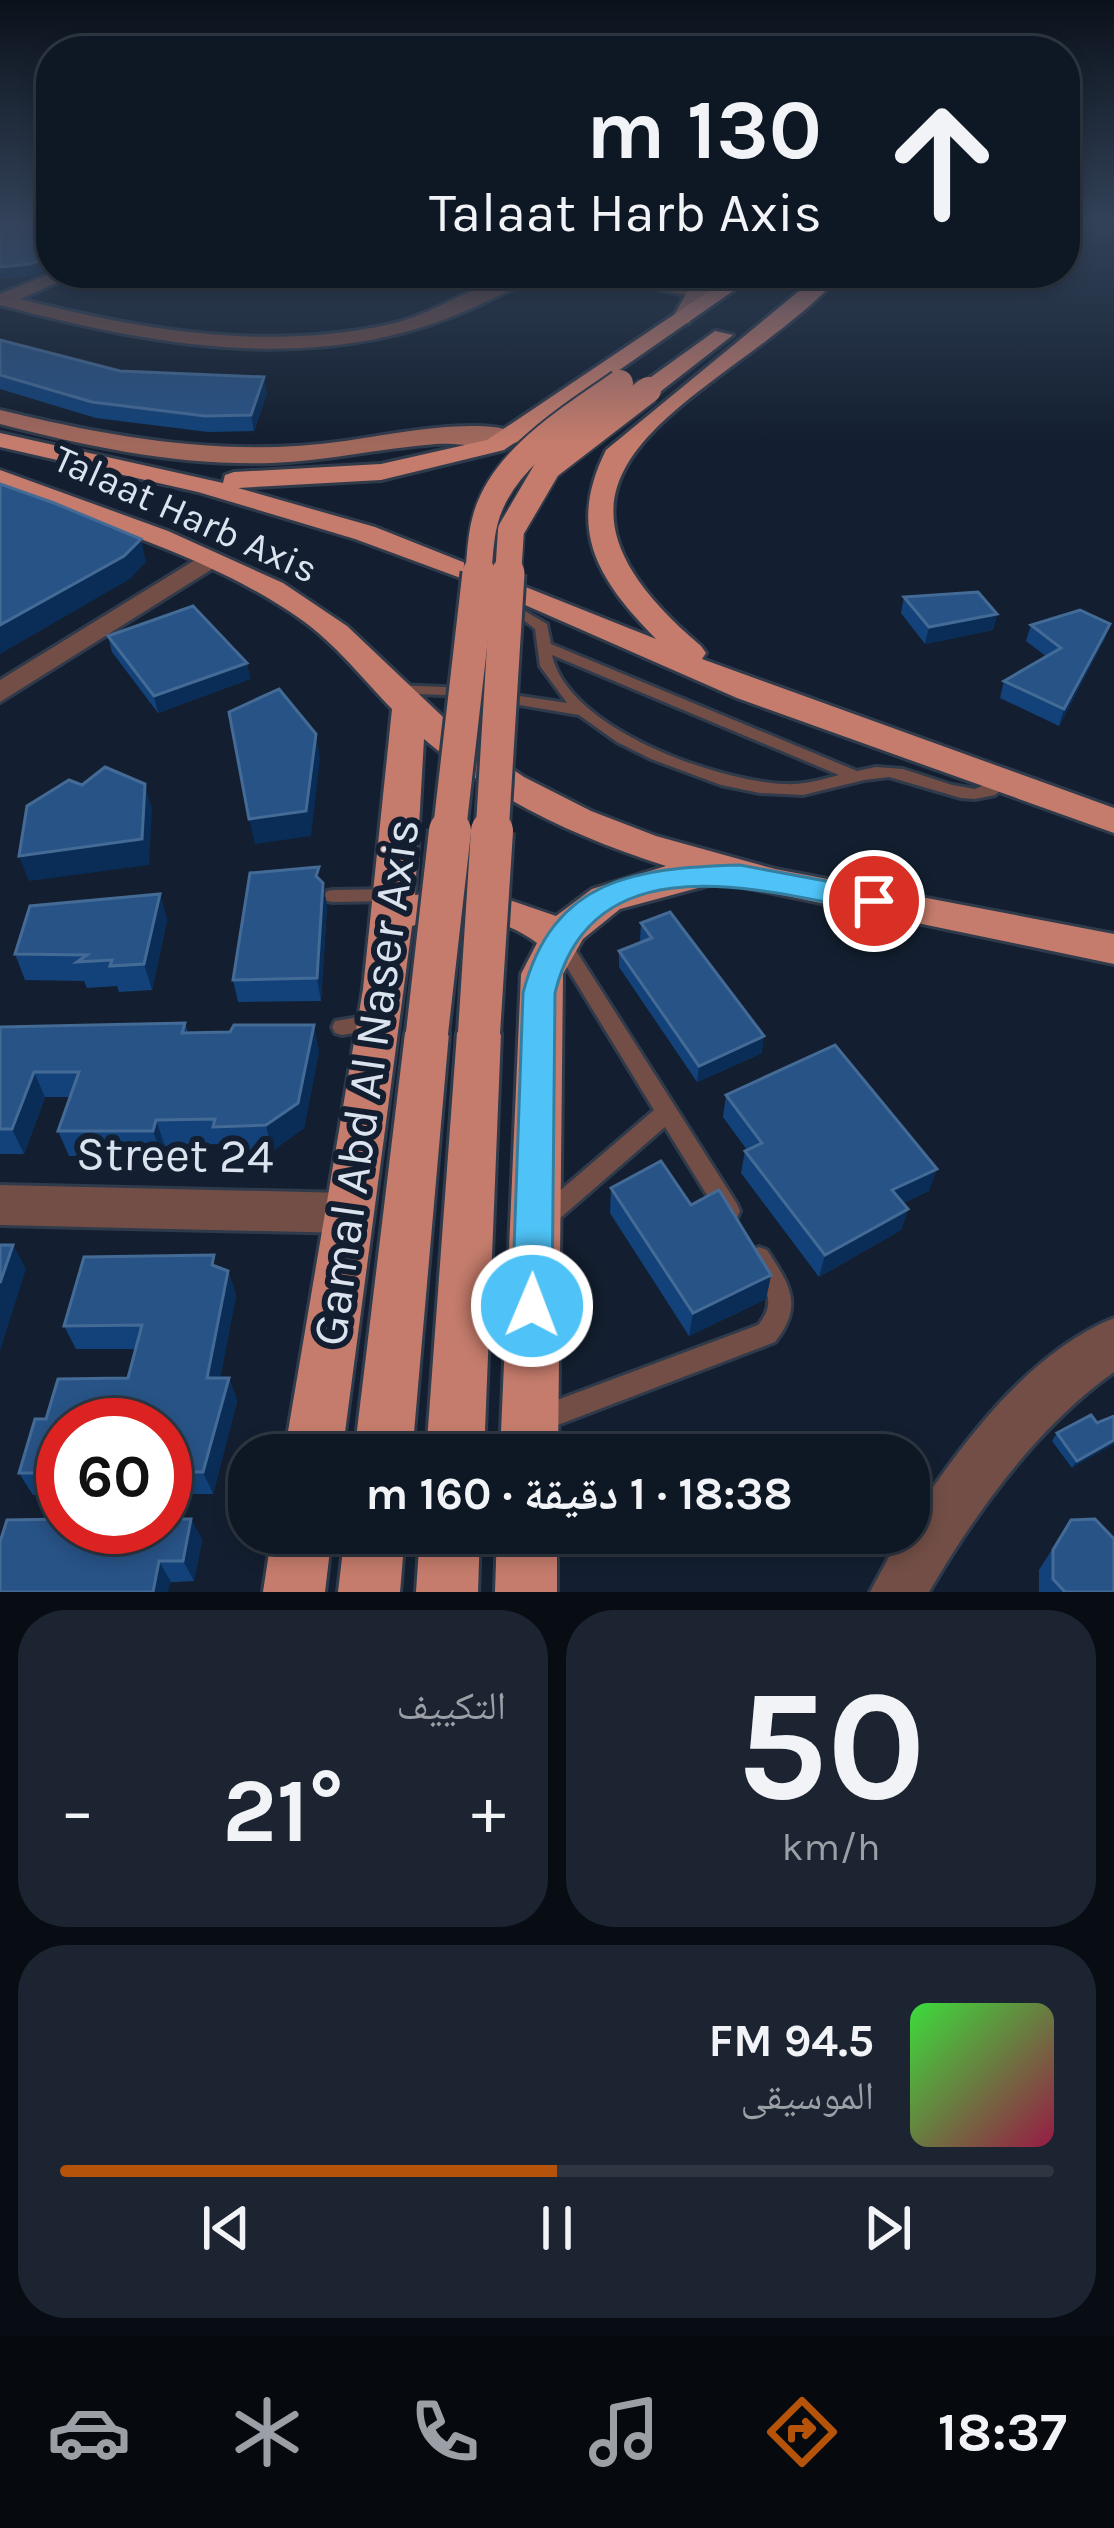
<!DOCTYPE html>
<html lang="ar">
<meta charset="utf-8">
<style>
body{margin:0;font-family:Karla,"Noto Naskh Arabic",sans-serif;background:#1c2431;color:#f1f3f6;direction:rtl;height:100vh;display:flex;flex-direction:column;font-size:45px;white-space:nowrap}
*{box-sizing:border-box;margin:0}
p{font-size:39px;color:#9b9fa6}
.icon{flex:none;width:66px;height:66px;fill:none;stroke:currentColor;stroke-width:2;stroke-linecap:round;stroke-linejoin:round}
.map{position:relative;height:1592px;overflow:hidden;direction:ltr}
.side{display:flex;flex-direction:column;gap:18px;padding:18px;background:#080d14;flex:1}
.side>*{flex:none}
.banner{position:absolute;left:36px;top:36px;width:1044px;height:252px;border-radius:48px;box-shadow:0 6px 18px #0003,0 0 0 3px #2e3641;direction:rtl;background:#0e1724;color:#f1f3f6;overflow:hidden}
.speed{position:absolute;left:36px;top:1398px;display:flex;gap:24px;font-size:60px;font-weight:700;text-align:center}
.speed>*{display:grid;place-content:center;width:156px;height:156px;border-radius:50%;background:#0e1724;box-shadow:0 6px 18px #0003,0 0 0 3px #2e3641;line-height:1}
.speed .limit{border:18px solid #d22;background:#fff;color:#111}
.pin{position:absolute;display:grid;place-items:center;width:102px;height:102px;color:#fff;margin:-51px;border:6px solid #fff;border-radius:50%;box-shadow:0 3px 12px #0007}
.me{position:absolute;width:132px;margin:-66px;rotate:1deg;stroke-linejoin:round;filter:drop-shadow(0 0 9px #0008)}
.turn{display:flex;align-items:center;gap:42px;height:252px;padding:0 60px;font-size:54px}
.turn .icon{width:156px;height:156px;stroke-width:2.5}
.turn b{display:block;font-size:84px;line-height:102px}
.big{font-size:90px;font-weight:700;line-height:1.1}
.side .tile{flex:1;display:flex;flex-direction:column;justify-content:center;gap:18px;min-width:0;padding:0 42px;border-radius:48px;background:#1c2431}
.side .dial{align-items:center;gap:0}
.dial b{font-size:156px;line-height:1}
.song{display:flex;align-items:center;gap:36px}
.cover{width:144px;height:144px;border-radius:18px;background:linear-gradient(135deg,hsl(120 70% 55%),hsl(340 70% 35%))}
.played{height:12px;border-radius:6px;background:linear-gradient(90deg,#b45309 50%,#2e3641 50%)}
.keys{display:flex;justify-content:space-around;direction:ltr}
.heat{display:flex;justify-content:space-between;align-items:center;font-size:66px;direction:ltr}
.side .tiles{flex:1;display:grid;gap:18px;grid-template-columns:1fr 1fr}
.tile:last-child{grid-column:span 2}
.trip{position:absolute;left:228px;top:1434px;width:702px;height:120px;border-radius:48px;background:#0e1724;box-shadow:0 6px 18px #0003,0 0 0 3px #2e3641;font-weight:700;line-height:120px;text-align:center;direction:rtl}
.dock{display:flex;height:192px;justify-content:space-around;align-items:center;background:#06090e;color:#9b9fa6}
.dock .icon{width:84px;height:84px}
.dock .selected{color:#b45309}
.dock b{font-size:54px;color:#f1f3f6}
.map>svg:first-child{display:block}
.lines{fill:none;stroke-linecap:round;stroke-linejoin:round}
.lane-casing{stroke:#2f3a4b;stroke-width:6}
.street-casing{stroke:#2f3a4b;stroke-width:6}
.secondary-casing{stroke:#2f3a4b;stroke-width:6}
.primary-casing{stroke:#2f3a4b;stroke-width:6}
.lane{fill:#724e46;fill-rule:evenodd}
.street{fill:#724e46;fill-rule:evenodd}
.secondary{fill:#a1685c;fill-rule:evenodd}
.primary{fill:#c57c6c;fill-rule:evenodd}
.primary-bridge-far2-casing{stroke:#2f3a4b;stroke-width:30;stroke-linecap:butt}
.primary-bridge-far1-casing{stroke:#2f3a4b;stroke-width:39;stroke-linecap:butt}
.primary-bridge-casing{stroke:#2f3a4b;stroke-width:48;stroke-linecap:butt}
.primary-bridge-far2{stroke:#c57c6c;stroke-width:26}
.primary-bridge-far1{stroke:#c57c6c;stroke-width:33}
.primary-bridge{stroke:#c57c6c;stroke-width:42}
.wall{fill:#124279}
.shaded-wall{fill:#092d56}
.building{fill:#285386;stroke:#446a96;stroke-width:3}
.route{fill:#4fc3f7;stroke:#337fa1;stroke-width:3}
.labels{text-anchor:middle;stroke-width:12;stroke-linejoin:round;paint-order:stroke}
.street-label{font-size:39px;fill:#dbe3ef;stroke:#131f30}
.near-street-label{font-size:48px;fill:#dbe3ef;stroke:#131f30}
</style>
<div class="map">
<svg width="1114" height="1592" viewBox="0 0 1114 1592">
<rect width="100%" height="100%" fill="#131f30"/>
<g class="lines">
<g class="lane-casing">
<g id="lane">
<path d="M523,610l24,14 4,20 306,127 19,-4 27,2 49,16 23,4 26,-11 8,5 -14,12 -20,4 -14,-1 -72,-21 -25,3 -61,15 -43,-2 -39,-8 -70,-26 -34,-17 -38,-27 -112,-19 -73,-3 -7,-4 7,-4 73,3 100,15 -27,-37 -5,-37 -19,-15zM552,655l287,120c-18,5 -36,10 -55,9 -67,-3 -216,-55 -232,-129z"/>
<path d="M392,889l6,1 3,5 -3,5 -6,1 -59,1 -6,-1 -3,-5 3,-5 6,-1z"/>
<path d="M561,936l7,2 169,266 3,7 -3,7 -8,3 -8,-3 -56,-91 -114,99 -8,3 -8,-3 -3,-7 3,-7 119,-102 -102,-167 2,-5z"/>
<path d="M377,1014l7,2 3,6 -3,6 -42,7 -7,-2 -3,-6 3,-6z"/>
<path d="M759,1247l8,3c23,35 37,56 8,92l-233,89 -9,-4 -4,-9 4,-9 225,-84c23,-27 2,-41 -11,-67l4,-8z"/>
</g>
</g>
<g class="street-casing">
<g id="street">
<path d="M53,273h25l-58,26c121,31 247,53 371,25 50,-11 96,-51 146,-51 -18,15 -44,25 -65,35 -151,69 -318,38 -472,-3v-11z"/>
<path d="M587,273h36l84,20 -9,5z"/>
<path d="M208,552l9,2v12l-217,136v-22z"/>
<path d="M0,1185l347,8 16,6 7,14 -7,14 -16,6 -347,-8z"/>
<path d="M1114,1318v54c-77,55 -137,138 -185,220h-59l32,-59h7v-10c50,-76 118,-170 205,-205z"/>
</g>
</g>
<g class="secondary-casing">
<g id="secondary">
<path d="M715,273h23l-36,26 -13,24h-14l-3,-4 15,-27z"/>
<path d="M0,410c114,28 228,48 345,31 38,-5 151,-29 179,-3 -16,15 -65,4 -88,6 -55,4 -109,17 -164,19 -93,3 -183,-16 -272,-39z"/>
</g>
</g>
<g class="primary-casing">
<g id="primary">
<path d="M736,273h23l-255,177 -123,30 -143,8 137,39 281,112c-58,-59 -90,-109 -50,-189l215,-177h22c-114,127 -361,188 -142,373l5,7 -4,6 412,149v25l-377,-135 -260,-114 -122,-45 -157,-47 -198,-45v-14l223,50 2,-8 9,-3 147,-8 106,-24z"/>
<path d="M715,331l18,4 -77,60h-16v-10z"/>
<path d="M0,470l168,61 115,52 64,43 115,109 62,42 67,34 65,25 119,33 339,65v30l-394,-82 -100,27 -37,30 -20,35 -5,481h-58l21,-481 16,-31c-38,-28 -81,-32 -125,-17l-70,529h-58l79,-466 29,-280c-30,-31 -57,-66 -93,-91 -89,-62 -199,-92 -299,-131zM424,739c71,61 154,99 242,127l-74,23 -36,27 -78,-27 -63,6z"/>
<path d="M427,1016l15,5 7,12 -37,422h-58l51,-422 7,-12z"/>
<path d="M479,1016l15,5 7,12 -17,422h-58l31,-422 7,-12z"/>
<path d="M272,1533h60l-7,59h-62z"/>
<path d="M345,1533h60l-5,59h-62z"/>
<path d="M420,1533h60l-2,59h-62z"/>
<path d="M497,1533h60v59h-62z"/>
</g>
</g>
<use href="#lane" class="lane"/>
<use href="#street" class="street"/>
<use href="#secondary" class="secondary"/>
<use href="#primary" class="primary"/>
<g class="primary-bridge-far2-casing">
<g id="primary-bridge-far2">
<path d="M478,576c2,-18 2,-38 7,-55 15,-62 87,-104 135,-138"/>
<path d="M508,576l3,-46 37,-63 100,-77"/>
</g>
</g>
<g class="primary-bridge-far1-casing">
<g id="primary-bridge-far1">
<path d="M449,834l30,-261"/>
<path d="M492,834l16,-261"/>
</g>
</g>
<g class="primary-bridge-casing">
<g id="primary-bridge">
<path d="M427,1033l23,-202"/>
<path d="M479,1033l13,-202"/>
</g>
</g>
<use href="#primary-bridge-far2" class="primary-bridge-far2"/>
<use href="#primary-bridge-far1" class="primary-bridge-far1"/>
<use href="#primary-bridge" class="primary-bridge"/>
</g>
<g class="wall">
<path d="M0,340l120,31 147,22 -13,38 -46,1 -112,-14 -96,-29z"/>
<path d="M904,597l93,17 -4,16 -68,14 -24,-31z"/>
<path d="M1110,624l-6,16 -45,86 -59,-28 4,-17 43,-24 -21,-16 5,-16z"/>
<path d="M108,636l139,27 3,16 -92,34 -46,-61z"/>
<path d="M321,881l6,25 -6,95 -83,1 -5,-22z"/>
<path d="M160,894l7,26 -15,70 -33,2 -2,-6 -30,2 -3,-7 -59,-1 -10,-26z"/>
<path d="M641,923l121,130 -65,29 -78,-115v-16l22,-9 -1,-2z"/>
<path d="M185,1023l3,10 131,18 -15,77 -32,23 -52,1 -2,-8 -53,2 -3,10h-93l-11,-25 12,-34h-25l-21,57h-24v-127z"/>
<path d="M726,1095l203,96 -26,12 5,6 -7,21 -82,47 -78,-104 4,-22 2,-1 -24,-33z"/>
<path d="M611,1188l80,17 80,70 -5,24 -77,37 -79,-123z"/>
<path d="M218,1267l10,4 8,24 -16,83h9l8,23 -24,93h-48v-69h-102v70h-30l-14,-22 27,-54 82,-41 8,-29h-60l-12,-23z"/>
<path d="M1114,1416l-42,52 -20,-27 5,-8 40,-10z"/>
<path d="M191,1519l11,21 -8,41 -194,11z"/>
<path d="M1071,1520l43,72h-75v-22z"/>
</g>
<g class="shaded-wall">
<path d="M51,256v13l-18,7 -33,3v-12z"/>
<path d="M264,377l3,16 -13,38 -3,-16z"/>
<path d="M141,539l5,23 -16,17 -130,75v-29z"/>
<path d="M997,614l-4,16 -68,14 4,-17z"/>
<path d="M1110,624l-6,16 -45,86 5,-17z"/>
<path d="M247,663l3,16 -92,34 -4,-17z"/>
<path d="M316,734l4,25 -9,77 -56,8 -6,-25z"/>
<path d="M145,784l7,25 -3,56 -120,16 -10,-25z"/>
<path d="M323,883l4,23 -6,95 -4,-23z"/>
<path d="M160,894l7,26 -15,70 -8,-26z"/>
<path d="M314,1025l5,26 -15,77 -32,23 -6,-26z"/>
<path d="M764,1036l-2,17 -65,29 2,-16z"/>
<path d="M34,1072l11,25 -21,57 -12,-25z"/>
<path d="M156,1120l9,26 -3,10 -9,-25z"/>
<path d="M937,1169l-8,22 -44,20 7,-21z"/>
<path d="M908,1209l-7,21 -82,47 6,-22z"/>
<path d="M13,1245l13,24 -26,82v-68z"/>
<path d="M228,1271l8,24 -20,106 -9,-23z"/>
<path d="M771,1275l-5,24 -77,37 4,-23z"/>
<path d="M229,1378l8,23 -24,93 -10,-22z"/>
<path d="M1114,1440v4l-42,24 5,-7z"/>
<path d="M191,1519l11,21 -8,41 -11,-20z"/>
<path d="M159,1561l12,21 -3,10h-15z"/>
</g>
<g class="building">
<path d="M0,220h51v36l-21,8 -30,3z"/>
<path d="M0,340l120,31 144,6 -13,38 -46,1 -113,-14 -92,-27z"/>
<path d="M0,484l54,19 87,36 -17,17 -124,69z"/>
<path d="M978,592l19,22 -68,13 -25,-30z"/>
<path d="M193,606l54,57 -93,33 -46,-60z"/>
<path d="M1080,610l30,14 -46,85 -60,-28 57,-33 -30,-23z"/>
<path d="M279,689l37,45 -10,77 -57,8 -20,-107z"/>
<path d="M105,767l40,17 -3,55 -123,17 8,-50 42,-26 13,5z"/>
<path d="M319,867l-3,9 7,7 -6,95 -84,2 17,-107z"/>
<path d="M160,894l-16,70 -34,2 2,-6 -35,2 10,-7 -72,-1 15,-48z"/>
<path d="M670,912l94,124 -65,30 -80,-115 33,-13 -11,-15z"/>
<path d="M185,1023l-3,10 48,-1 4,-7h80l-16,78 -32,22 -53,2 2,-8 -59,1 -3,11h-95l21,-59h-45l-22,57h-12v-102z"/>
<path d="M835,1045l102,124 -45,21 16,19 -83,46 -80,-104 17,-8 -36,-48z"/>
<path d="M661,1161l30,44 28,-15 52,85 -78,38 -82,-125z"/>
<path d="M0,1245h13l-13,38z"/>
<path d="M214,1255l-2,10 16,6 -21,107h22l-26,94h-38v-47h-102v48h-44l16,-54h11l12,-40 70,-1 14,-53 -78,1 20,-69z"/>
<path d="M1091,1415l6,8 17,-7v24l-37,21 -20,-28z"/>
<path d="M63,1519v8h102v-8h26l-8,42h-24l-6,31h-153v-50l7,-22z"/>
<path d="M1095,1519l19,20v53h-49l-12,-13v-29l18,-30z"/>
</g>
<linearGradient id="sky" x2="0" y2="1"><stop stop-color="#0a111a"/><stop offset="0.5" stop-color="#334259"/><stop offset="1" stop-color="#334259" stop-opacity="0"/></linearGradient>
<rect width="1114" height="443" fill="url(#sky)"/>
<path class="route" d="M740,865l134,25 15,11 -15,11c-112,-22 -282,-72 -319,81l-3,313 -6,13 -14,6 -14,-6 -6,-13 11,-313c30,-115 112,-125 217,-128z"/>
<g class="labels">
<g class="street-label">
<text transform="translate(186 513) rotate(24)" y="14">Talaat Harb Axis</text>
</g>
<g class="near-street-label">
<text transform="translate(365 1082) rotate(-82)" y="17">Gamal Abd Al Naser Axis</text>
<text transform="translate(175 1154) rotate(1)" y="17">Street 24</text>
</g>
</g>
</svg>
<div class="speed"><div class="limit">60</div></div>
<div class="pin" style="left:874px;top:901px;background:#d93025"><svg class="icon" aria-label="arrive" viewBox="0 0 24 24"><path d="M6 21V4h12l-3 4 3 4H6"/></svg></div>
<svg class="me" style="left:532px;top:1306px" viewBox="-20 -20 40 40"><circle r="17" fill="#4fc3f7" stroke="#fff" stroke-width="3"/><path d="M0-11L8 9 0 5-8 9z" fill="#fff"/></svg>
<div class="trip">18:38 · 1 دقيقة · 160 m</div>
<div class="banner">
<div class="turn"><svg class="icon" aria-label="ahead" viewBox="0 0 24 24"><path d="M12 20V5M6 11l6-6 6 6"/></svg><div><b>130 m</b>Talaat Harb Axis</div></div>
</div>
</div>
<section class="side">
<div class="tiles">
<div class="tile dial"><b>50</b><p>km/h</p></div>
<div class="tile"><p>التكييف</p>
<div class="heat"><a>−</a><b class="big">21°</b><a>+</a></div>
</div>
<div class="tile">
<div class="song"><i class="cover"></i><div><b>94.5 FM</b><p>الموسيقى</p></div></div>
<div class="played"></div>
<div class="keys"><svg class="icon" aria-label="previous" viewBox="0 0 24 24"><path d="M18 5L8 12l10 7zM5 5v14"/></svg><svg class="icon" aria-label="pause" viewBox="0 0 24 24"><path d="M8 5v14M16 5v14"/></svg><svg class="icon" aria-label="next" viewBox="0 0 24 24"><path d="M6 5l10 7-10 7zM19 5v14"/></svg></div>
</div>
</div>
</section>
<nav class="dock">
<b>18:37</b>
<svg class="icon selected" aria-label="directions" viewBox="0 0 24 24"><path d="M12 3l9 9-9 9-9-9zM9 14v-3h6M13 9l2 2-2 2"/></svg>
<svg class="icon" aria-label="music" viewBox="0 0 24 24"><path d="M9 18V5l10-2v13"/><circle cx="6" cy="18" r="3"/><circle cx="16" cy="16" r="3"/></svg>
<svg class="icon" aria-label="phone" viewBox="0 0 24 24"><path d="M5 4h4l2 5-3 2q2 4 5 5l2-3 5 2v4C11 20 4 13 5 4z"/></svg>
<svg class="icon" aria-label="climate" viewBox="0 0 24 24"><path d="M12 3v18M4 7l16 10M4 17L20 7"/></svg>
<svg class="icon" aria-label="car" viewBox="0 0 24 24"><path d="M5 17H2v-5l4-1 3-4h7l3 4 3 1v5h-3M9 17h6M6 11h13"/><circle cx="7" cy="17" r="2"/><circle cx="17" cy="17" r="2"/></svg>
</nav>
